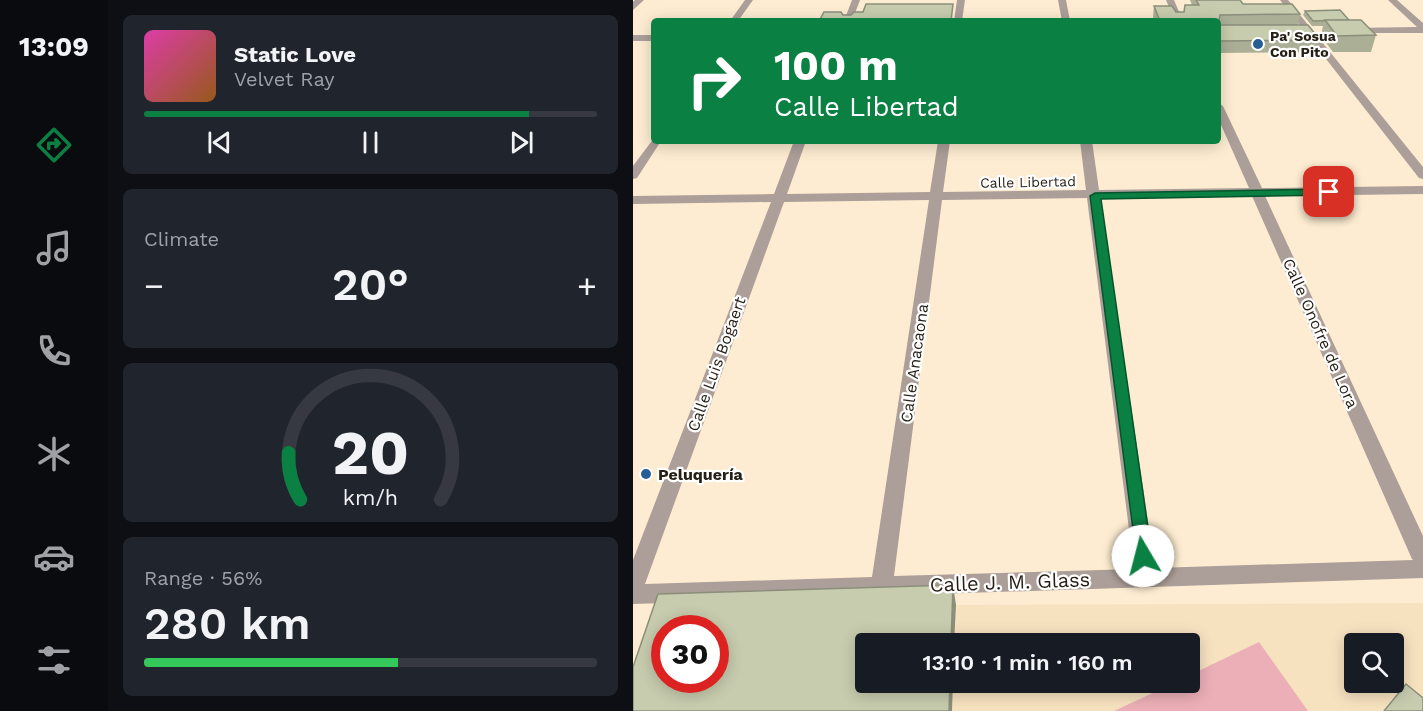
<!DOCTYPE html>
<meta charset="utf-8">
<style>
body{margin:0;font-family:"Work Sans",sans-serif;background:#20242c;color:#f1f3f6;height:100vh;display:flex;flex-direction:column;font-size:22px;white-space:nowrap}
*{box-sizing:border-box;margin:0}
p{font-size:20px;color:#9ea1a6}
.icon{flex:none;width:33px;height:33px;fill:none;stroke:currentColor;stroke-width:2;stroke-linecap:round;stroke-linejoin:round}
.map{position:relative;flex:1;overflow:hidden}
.details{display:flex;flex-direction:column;gap:15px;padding:15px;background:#0d0f14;width:525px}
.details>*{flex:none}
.hud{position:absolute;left:18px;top:18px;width:570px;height:126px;border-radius:6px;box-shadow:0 3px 15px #0003;background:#0b8043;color:#fff;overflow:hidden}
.buttons{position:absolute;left:711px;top:633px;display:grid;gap:12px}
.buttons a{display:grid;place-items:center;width:60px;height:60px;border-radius:6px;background:#171b24;box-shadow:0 3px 15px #0003;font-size:30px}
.speed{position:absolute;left:18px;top:615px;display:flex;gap:12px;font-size:30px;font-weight:700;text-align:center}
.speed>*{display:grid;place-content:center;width:78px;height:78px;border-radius:50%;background:#171b24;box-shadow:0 3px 15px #0003;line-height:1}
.speed .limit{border:9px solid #d22;background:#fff;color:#111}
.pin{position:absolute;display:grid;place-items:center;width:51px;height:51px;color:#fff;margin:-26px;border-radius:12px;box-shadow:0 3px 9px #0006}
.me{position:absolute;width:66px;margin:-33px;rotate:352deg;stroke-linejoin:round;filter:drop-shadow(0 0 4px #0008)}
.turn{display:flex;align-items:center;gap:21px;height:126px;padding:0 24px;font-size:27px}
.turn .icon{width:78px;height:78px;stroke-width:2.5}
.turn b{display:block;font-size:42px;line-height:51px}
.big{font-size:45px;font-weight:600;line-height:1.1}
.details .widget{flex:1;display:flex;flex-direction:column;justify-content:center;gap:9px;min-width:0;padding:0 21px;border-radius:9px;background:#20242c}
.details .dial{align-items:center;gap:0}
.dial svg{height:156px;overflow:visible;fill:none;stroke:#363941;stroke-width:7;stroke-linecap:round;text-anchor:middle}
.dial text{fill:#f1f3f6;stroke:none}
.song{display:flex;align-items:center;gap:18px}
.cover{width:72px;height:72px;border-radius:9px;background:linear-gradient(135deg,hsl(320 70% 55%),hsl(30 70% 35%))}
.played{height:6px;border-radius:3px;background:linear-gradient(90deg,#0b8043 85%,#363941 85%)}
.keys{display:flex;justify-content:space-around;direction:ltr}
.heat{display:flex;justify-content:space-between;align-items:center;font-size:33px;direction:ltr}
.charge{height:9px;border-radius:4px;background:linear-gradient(90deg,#34c759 56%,#363941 0)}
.trip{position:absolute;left:222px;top:633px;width:345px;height:60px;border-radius:6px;background:#171b24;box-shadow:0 3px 15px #0003;font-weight:600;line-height:60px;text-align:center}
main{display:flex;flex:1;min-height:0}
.dock{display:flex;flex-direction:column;width:108px;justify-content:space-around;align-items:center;background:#090b0e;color:#9ea1a6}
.dock .icon{width:42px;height:42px}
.dock .active{color:#0b8043}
.dock b{font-size:27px;color:#f1f3f6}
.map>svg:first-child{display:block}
.built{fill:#f7e2c0;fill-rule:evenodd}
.green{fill:#ecafb7}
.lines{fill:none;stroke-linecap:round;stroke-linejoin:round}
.minor{fill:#ac9e98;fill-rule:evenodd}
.wall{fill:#abaf96}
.shaded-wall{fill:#8b8f7a}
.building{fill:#c7ccae;stroke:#8b8f7a;stroke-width:1.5;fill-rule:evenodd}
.route{fill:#0b8043;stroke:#07532c;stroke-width:1.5}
.poi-dot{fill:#285e96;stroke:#fff;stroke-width:2}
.labels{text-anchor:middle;stroke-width:4.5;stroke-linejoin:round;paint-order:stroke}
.far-poi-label{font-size:14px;font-weight:bold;fill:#261f15;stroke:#fff;text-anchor:start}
.far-street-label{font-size:14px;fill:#261f15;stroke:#fff}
.street-label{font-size:16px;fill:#261f15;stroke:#fff}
.poi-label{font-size:16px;font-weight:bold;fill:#261f15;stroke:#fff;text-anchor:start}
.near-street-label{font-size:20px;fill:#261f15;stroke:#fff}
</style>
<main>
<nav class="dock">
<b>13:09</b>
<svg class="icon active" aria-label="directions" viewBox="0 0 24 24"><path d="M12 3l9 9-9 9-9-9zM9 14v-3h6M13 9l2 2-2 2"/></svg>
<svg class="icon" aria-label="music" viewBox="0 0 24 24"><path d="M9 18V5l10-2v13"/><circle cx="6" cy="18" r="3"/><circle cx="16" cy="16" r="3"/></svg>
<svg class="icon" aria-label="phone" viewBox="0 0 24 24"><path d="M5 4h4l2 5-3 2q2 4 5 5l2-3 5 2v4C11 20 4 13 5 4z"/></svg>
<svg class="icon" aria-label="climate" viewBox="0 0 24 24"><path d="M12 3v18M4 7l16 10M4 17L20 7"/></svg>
<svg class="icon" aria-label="car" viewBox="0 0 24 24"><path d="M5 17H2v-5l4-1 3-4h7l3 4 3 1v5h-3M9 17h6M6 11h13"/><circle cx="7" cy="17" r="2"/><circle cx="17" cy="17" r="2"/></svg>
<svg class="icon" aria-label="filters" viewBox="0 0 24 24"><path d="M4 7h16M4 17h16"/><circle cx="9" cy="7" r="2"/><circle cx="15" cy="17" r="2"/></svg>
</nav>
<section class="details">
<div class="widget">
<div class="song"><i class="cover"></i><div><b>Static Love</b><p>Velvet Ray</p></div></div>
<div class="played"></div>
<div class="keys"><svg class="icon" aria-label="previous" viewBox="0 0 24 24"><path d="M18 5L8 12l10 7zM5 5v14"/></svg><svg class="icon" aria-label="pause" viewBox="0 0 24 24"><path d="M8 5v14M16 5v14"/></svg><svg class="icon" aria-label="next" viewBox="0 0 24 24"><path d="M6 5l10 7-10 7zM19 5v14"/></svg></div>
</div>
<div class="widget"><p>Climate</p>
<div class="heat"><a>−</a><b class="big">20°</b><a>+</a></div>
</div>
<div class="widget dial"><svg viewBox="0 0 100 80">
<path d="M14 69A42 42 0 1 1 86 69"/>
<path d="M14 69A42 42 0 0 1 8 45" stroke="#0b8043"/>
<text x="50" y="56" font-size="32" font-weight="700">20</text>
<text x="50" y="72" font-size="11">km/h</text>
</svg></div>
<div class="widget"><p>Range · 56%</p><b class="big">280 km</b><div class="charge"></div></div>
</section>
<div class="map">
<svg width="790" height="711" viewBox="0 0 790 711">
<rect width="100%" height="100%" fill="#fdecd1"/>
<path class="built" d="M790,603v108h-471l1,-28 236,-1v-38l-235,-1 2,-38zM722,644h38v38h-38z"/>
<path class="green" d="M626,642l49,69h-194l60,-28 15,-1 1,-7z"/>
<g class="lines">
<g class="minor">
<path d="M2,0h9l-11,10v-8z"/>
<path d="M112,0h8l-15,21h-8z"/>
<path d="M219,0h8l-8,21h-8z"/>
<path d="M324,0h8l-3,21h-8z"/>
<path d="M425,0h8l4,21h-8z"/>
<path d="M533,0h8l9,21h-8z"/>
<path d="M647,0h8l135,167v12l-4,-1z"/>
<path d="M755,0h9l26,23v10h-75l-2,-2 5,-3 66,-1z"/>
<rect x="0" y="35" width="21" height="6"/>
<path d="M585,103l5,3 39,82 161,-2v8l-158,2 158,340v42l-790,26v-44l138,-358 -138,2v-8l141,-2 20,-53h12l-19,53 143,-2 8,-51h12l-7,51 143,-2 -6,-49h12l7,49 150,-2 -31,-70zM619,196l160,363 1,1 -258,8 -55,-370zM454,198l47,371 -240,7 48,-376zM296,200l-57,377 -227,7 139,-382z"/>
<path d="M21,138v3h7l-24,37 -4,1v-13z"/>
</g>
</g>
<g class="wall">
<path d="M557,0h50l3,4 57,10 -2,11 22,15 -3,12 -99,1v-32h-64l-1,-4 1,-11 22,6h8l8,-7z"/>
<path d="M672,11l44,9 27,15 -5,17h-38l-12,-16 2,-10h-11l-9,-11z"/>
</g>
<g class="shaded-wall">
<path d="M320,585l3,20 -2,39h-3z"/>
<path d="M317,682h3l-1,29h-3z"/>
</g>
<g class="building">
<path d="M563,0h44l3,4h49l8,10 -80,1 -2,10h90l12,15 -102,1v-20h-58l-6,-15h18l4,6h8l1,-7h14z"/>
<path d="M233,4h87l-2,17h-132l5,-9h17l2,3h8l3,-3h9z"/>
<path d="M707,10l9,10 -36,1 -8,-10z"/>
<path d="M692,20h36l15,15 -39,1z"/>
<path d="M320,585l-2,59h-86v38h85l-1,29h-316v-44l25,-73zM32,628h50v52h-50z"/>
<path d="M773,684l17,14v13h-39z"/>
</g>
<path class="route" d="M696,189l5,3 -2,3 -231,4 51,357 -3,5 -6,3 -6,-3 -47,-365 5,-3z"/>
<g class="poi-dot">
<circle cx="625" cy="44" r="6"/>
<circle cx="13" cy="474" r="6"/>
</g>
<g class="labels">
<g class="far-poi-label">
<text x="637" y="41">Pa' Sosua<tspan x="637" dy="16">Con Pito</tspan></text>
</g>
<g class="far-street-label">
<text transform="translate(395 182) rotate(-1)" y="5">Calle Libertad</text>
</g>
<g class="street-label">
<text transform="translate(688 333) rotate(66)" y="6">Calle Onofre de Lora</text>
<text transform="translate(281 363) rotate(-82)" y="6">Calle Anacaona</text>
<text transform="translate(83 364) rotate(-70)" y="6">Calle Luis Bogaert</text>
</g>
<g class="poi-label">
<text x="25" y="480">Peluquería</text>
</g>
<g class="near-street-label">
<text transform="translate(377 582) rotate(-2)" y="7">Calle J. M. Glass</text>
</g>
</g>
</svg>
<div class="buttons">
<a><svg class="icon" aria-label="search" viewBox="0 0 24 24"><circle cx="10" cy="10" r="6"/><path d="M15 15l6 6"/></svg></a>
</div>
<div class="speed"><div class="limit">30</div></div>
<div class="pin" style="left:696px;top:192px;background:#d93025"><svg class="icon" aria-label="arrive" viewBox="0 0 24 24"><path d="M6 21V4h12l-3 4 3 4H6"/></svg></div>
<svg class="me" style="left:510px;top:556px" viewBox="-20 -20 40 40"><circle r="19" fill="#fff"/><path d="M0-13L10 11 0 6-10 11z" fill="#0b8043"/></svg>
<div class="trip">13:10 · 1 min · 160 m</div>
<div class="hud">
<div class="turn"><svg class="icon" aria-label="right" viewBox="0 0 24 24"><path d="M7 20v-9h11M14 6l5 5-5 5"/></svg><div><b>100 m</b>Calle Libertad</div></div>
</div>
</div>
</main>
